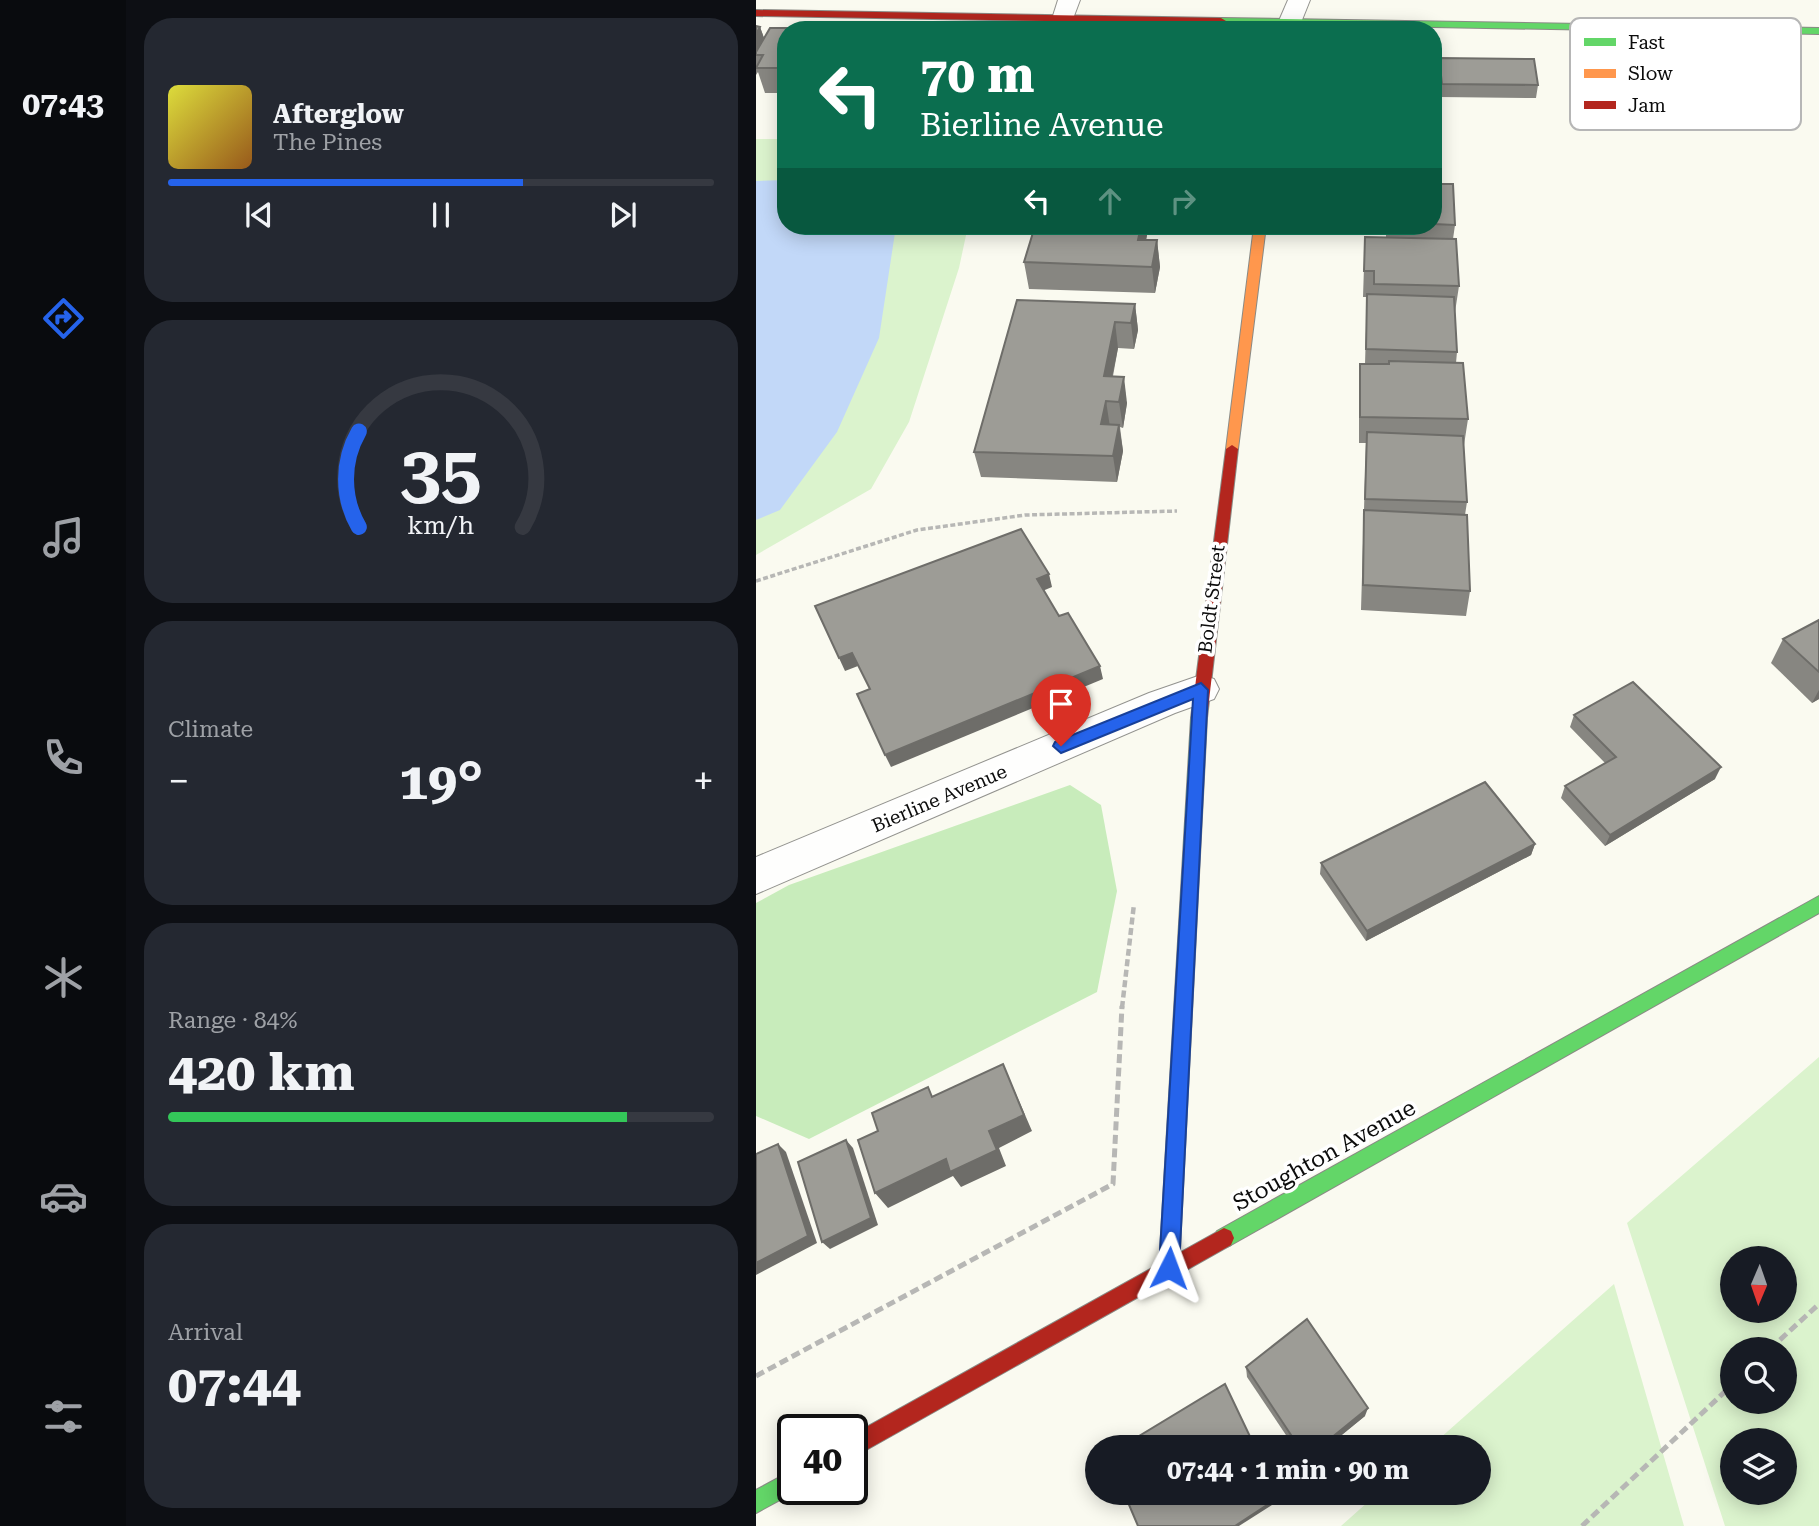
<!DOCTYPE html>
<meta charset="utf-8">
<style>
body{margin:0;font-family:"Roboto Serif",serif;background:#242831;color:#f1f3f6;height:100vh;display:flex;flex-direction:column;font-size:26px;white-space:nowrap}
*{box-sizing:border-box;margin:0}
p{font-size:23px;color:#9ea1a6}
.icon{flex:none;width:38px;height:38px;fill:none;stroke:currentColor;stroke-width:2;stroke-linecap:round;stroke-linejoin:round}
.map{position:relative;flex:1;overflow:hidden}
.details{display:flex;flex-direction:column;gap:18px;padding:18px;background:#0d0f14;width:630px}
.details>*{flex:none}
.top-card{position:absolute;left:21px;top:21px;width:665px;height:214px;border-radius:28px;box-shadow:0 4px 18px #0003;background:#0b6e4f;color:#fff;overflow:hidden}
.needle{width:46px;rotate:182deg}
.fabs{position:absolute;left:964px;top:1246px;display:grid;gap:14px}
.fabs a{display:grid;place-items:center;width:77px;height:77px;border-radius:50%;background:#171b24;box-shadow:0 4px 18px #0003;font-size:35px}
.speed{position:absolute;left:21px;top:1414px;display:flex;gap:14px;font-size:35px;font-weight:700;text-align:center}
.speed>*{display:grid;place-content:center;width:91px;height:91px;border-radius:50%;background:#171b24;box-shadow:0 4px 18px #0003;line-height:1}
.speed .limit{border:4px solid #111;border-radius:10px;background:#fff;color:#111}
.pin{position:absolute;display:grid;place-items:center;width:60px;height:60px;color:#fff;margin:-72px -30px;border-radius:50% 50% 50% 0;rotate:-45deg;box-shadow:0 0 7px #0007}
.pin .icon{rotate:45deg}
.me{position:absolute;width:77px;margin:-38px;rotate:3deg;stroke-linejoin:round;filter:drop-shadow(0 0 5px #0008)}
.turn{display:flex;align-items:center;gap:24px;height:147px;padding:0 28px;font-size:32px}
.turn .icon{width:91px;height:91px;stroke-width:2.5}
.turn b{display:block;font-size:49px;line-height:60px}
.lanes{display:flex;align-items:center;height:66px;padding:0 28px;background:#0003;justify-content:center;gap:35px;direction:ltr}
.lanes .off{opacity:.35}
.big{font-size:52px;font-weight:700;line-height:1.1}
.details .widget{flex:1;display:flex;flex-direction:column;justify-content:center;gap:10px;min-width:0;padding:0 24px;border-radius:28px;background:#242831}
.details .dial{align-items:center;gap:0}
.dial svg{height:182px;overflow:visible;fill:none;stroke:#363941;stroke-width:7;stroke-linecap:round;text-anchor:middle}
.dial text{fill:#f1f3f6;stroke:none}
.song{display:flex;align-items:center;gap:21px}
.cover{width:84px;height:84px;border-radius:10px;background:linear-gradient(135deg,hsl(60 70% 55%),hsl(30 70% 35%))}
.played{height:7px;border-radius:4px;background:linear-gradient(90deg,#2563eb 65%,#363941 65%)}
.keys{display:flex;justify-content:space-around;direction:ltr}
.heat{display:flex;justify-content:space-between;align-items:center;font-size:38px;direction:ltr}
.charge{height:10px;border-radius:5px;background:linear-gradient(90deg,#34c759 84%,#363941 0)}
.trip{position:absolute;left:329px;top:1435px;width:406px;height:70px;border-radius:35px;background:#171b24;box-shadow:0 4px 18px #0003;font-weight:700;line-height:70px;text-align:center}
main{display:flex;flex:1;min-height:0}
.tab-bar{display:flex;flex-direction:column;width:126px;justify-content:space-around;align-items:center;background:#090b0e;color:#9ea1a6}
.tab-bar .icon{width:49px;height:49px}
.tab-bar .selected{color:#2563eb}
.tab-bar b{font-size:32px;color:#f1f3f6}
.map>svg:first-child{display:block}
.green{fill:#dbf3cd;fill-rule:evenodd}
.forest{fill:#c8ecbb}
.water{fill:#c2d8f8}
.lines{fill:none;stroke-linecap:round;stroke-linejoin:round}
.street-casing{stroke:#93938f;stroke-width:2}
.fast-casing{stroke:#8a8a85;stroke-width:2}
.slow-casing{stroke:#8a8a85;stroke-width:2}
.jam-casing{stroke:#8a8a85;stroke-width:2}
.path-far2{stroke:#b7b7b5;stroke-width:3.5;stroke-dasharray:5 2.5;stroke-linecap:butt}
.path-far1{stroke:#b7b7b5;stroke-width:4.5;stroke-dasharray:7 3.5;stroke-linecap:butt}
.path{stroke:#b7b7b5;stroke-width:5;stroke-dasharray:9 4.5;stroke-linecap:butt}
.street{fill:#fefefd;fill-rule:evenodd}
.fast{fill:#63d668;fill-rule:evenodd}
.slow{fill:#ff974d;fill-rule:evenodd}
.jam{fill:#b3261e;fill-rule:evenodd}
.wall{fill:#878681}
.shaded-wall{fill:#6e6d69}
.building{fill:#9d9c96;stroke:#6e6d69;stroke-width:2}
.route{fill:#2563eb;stroke:#184099;stroke-width:2}
.labels{text-anchor:middle;stroke-width:7;stroke-linejoin:round;paint-order:stroke}
.street-label{font-size:19px;fill:#0c0c0c;stroke:#fff}
.near-street-label{font-size:23px;fill:#0c0c0c;stroke:#fff}
.key{fill:#fff;stroke:#b6b6b6;stroke-width:2}
.key-label{font-size:19px;fill:#0c0c0c}
</style>
<main>
<nav class="tab-bar">
<b>07:43</b>
<svg class="icon selected" aria-label="directions" viewBox="0 0 24 24"><path d="M12 3l9 9-9 9-9-9zM9 14v-3h6M13 9l2 2-2 2"/></svg>
<svg class="icon" aria-label="music" viewBox="0 0 24 24"><path d="M9 18V5l10-2v13"/><circle cx="6" cy="18" r="3"/><circle cx="16" cy="16" r="3"/></svg>
<svg class="icon" aria-label="phone" viewBox="0 0 24 24"><path d="M5 4h4l2 5-3 2q2 4 5 5l2-3 5 2v4C11 20 4 13 5 4z"/></svg>
<svg class="icon" aria-label="climate" viewBox="0 0 24 24"><path d="M12 3v18M4 7l16 10M4 17L20 7"/></svg>
<svg class="icon" aria-label="car" viewBox="0 0 24 24"><path d="M5 17H2v-5l4-1 3-4h7l3 4 3 1v5h-3M9 17h6M6 11h13"/><circle cx="7" cy="17" r="2"/><circle cx="17" cy="17" r="2"/></svg>
<svg class="icon" aria-label="filters" viewBox="0 0 24 24"><path d="M4 7h16M4 17h16"/><circle cx="9" cy="7" r="2"/><circle cx="15" cy="17" r="2"/></svg>
</nav>
<section class="details">
<div class="widget">
<div class="song"><i class="cover"></i><div><b>Afterglow</b><p>The Pines</p></div></div>
<div class="played"></div>
<div class="keys"><svg class="icon" aria-label="previous" viewBox="0 0 24 24"><path d="M18 5L8 12l10 7zM5 5v14"/></svg><svg class="icon" aria-label="pause" viewBox="0 0 24 24"><path d="M8 5v14M16 5v14"/></svg><svg class="icon" aria-label="next" viewBox="0 0 24 24"><path d="M6 5l10 7-10 7zM19 5v14"/></svg></div>
</div>
<div class="widget dial"><svg viewBox="0 0 100 80">
<path d="M14 69A42 42 0 1 1 86 69"/>
<path d="M14 69A42 42 0 0 1 14 27" stroke="#2563eb"/>
<text x="50" y="56" font-size="32" font-weight="700">35</text>
<text x="50" y="72" font-size="11">km/h</text>
</svg></div>
<div class="widget"><p>Climate</p>
<div class="heat"><a>−</a><b class="big">19°</b><a>+</a></div>
</div>
<div class="widget"><p>Range · 84%</p><b class="big">420 km</b><div class="charge"></div></div>
<div class="widget"><p>Arrival</p><b class="big">07:44</b></div>
</section>
<div class="map">
<svg width="1063" height="1526" viewBox="0 0 1063 1526">
<rect width="100%" height="100%" fill="#fafaf0"/>
<g class="green">
<path d="M0,139h30v87h182l-9,42 -50,154 -38,67 -115,66z"/>
<path d="M1063,1057v469h-94l-98,-303zM976,1258h53v53h-53zM976,1349h53v53h-53zM976,1440h53v53h-53z"/>
<path d="M858,1284l70,242h-343l37,-33h101v-46h-49z"/>
</g>
<path class="forest" d="M314,785l31,20 16,86 -20,101 -288,147 -53,-23v-213l33,-18z"/>
<path class="water" d="M30,180v46h110l-17,112 -42,94 -57,78 -24,10v-339z"/>
<g class="lines">
<g class="street-casing">
<g id="street">
<path d="M302,0h22l-9,24h-16l-3,-5z"/>
<path d="M532,0h22l-12,30h-23z"/>
<path d="M445,675l13,4 5,10 -5,10 -39,14 -419,181v-37l393,-164z"/>
</g>
</g>
<g class="fast-casing">
<g id="fast">
<path d="M465,18l598,10v6l-601,-11 -2,-2z"/>
<path d="M443,712l5,2 3,4 -28,550 -3,7 -7,3 -7,-3 -3,-7 32,-550 3,-4z"/>
<path d="M1063,896v17l-588,332 -7,3 -7,-3 -3,-7 3,-7z"/>
<path d="M37,1470v19h7l-44,24v-23z"/>
</g>
</g>
<g class="slow-casing">
<path id="slow" d="M498,226h12l-28,223 -6,4 -6,-4z"/>
</g>
<g class="jam-casing">
<g id="jam">
<path d="M0,10l465,8 5,3 -5,3 -465,-8z"/>
<path d="M476,445l6,4 -31,269 -3,4h-10l-3,-4 35,-269z"/>
<path d="M468,1228l7,3 3,7 -3,7 -379,213v-23z"/>
</g>
</g>
<path class="path-far2" d="M0,581l161,-51 108,-15 152,-4"/>
<path class="path-far1" d="M366,1008l12,-104"/>
<g class="path">
<path d="M1014,1349l49,-45"/>
<path d="M0,1376l357,-192 9,-178"/>
<path d="M826,1526l150,-141"/>
</g>
<use href="#street" class="street"/>
<use href="#fast" class="fast"/>
<use href="#slow" class="slow"/>
<use href="#jam" class="jam"/>
</g>
<g class="wall">
<path d="M0,26l4,1 4,11 22,-8v63h-21l-7,-21 -2,3z"/>
<path d="M828,50l59,25 -6,25 -54,-1 -4,-24z"/>
<path d="M683,58l99,27 -2,13 -96,-1 -2,-26z"/>
<path d="M918,63l56,30 -4,14 -49,-2 -7,-29z"/>
<path d="M677,184l22,41 -2,14 6,47 -4,26 2,40 -1,11 12,56 -4,26h-1l4,57 -2,13 5,76 -4,25 -105,-6 5,-167h-7v-53l1,-26h5l2,-67h-4l2,-60h21v-3h-13v-8h60z"/>
<path d="M279,226h128l-1,4h-14l-2,10h11l3,27 -5,26 -126,-4 -5,-27z"/>
<path d="M379,304l3,26 -4,19 -16,-1 -5,28 14,27 -4,25 -3,-1 3,24 -6,31 -136,-5 -7,-25z"/>
<path d="M1063,620v79l-7,4 -41,-40 12,-24z"/>
<path d="M818,715l141,64 -110,67 -44,-48 4,-12 40,-23 -35,-36z"/>
<path d="M779,844l-4,11 -165,86 -46,-67 1,-11z"/>
<path d="M490,1367l119,49 -38,31h-33l-47,-70z"/>
</g>
<g class="shaded-wall">
<path d="M91,22l2,8h-6z"/>
<path d="M4,27l9,25 -6,3h-7v-21z"/>
<path d="M385,226h7v4l-7,36 -3,-26z"/>
<path d="M401,240l3,27 -5,26 -3,-26z"/>
<path d="M379,304l3,26 -4,19 -3,-26z"/>
<path d="M359,322l3,26 -11,54 -3,-26z"/>
<path d="M368,377l3,26 -4,25 -4,-26z"/>
<path d="M350,401l4,26 -9,-3z"/>
<path d="M363,425l4,26 -6,31 -4,-26z"/>
<path d="M293,574l3,13 -12,5 -3,-13z"/>
<path d="M96,653l6,13 -13,5 -6,-13z"/>
<path d="M344,666l3,13 -212,88 -6,-12z"/>
<path d="M1063,690v9l-7,4z"/>
<path d="M965,767l-6,12 -110,67 5,-11z"/>
<path d="M779,844l-4,11 -165,86 1,-10z"/>
<path d="M247,1064l29,67 -33,17 7,18 -45,21 -8,-11 -65,32 -13,-15 114,-62z"/>
<path d="M90,1140l7,8 25,77 -48,24 -8,-7z"/>
<path d="M22,1144l8,8 31,91 -61,32v-12z"/>
<path d="M612,1408l-3,8 -38,31h-7z"/>
<path d="M523,1497l1,3 -41,26h-4z"/>
</g>
<g class="building">
<path d="M52,22h39l-4,8h-57v38h-30l7,-13h-7v-3l14,-24h35z"/>
<path d="M131,25l43,1 -2,4h-43z"/>
<path d="M0,26l4,1 -4,7z"/>
<path d="M180,27h40l5,3h-46z"/>
<path d="M683,58l95,1 4,26 -96,-1z"/>
<path d="M677,184h20l2,41 -22,-1z"/>
<path d="M279,226h106l-3,14h19l-5,27 -128,-5z"/>
<path d="M609,237l91,2 3,47 -85,-2v-13h-10z"/>
<path d="M611,294l87,3 3,55 -91,-3z"/>
<path d="M261,300l118,4 -4,19 -16,-1 -11,54 20,1 -5,25 -13,-1 -5,23 18,1 -6,31 -139,-4z"/>
<path d="M633,361l74,2 5,56 -108,-2v-53h29z"/>
<path d="M611,432l96,4 4,66 -102,-3z"/>
<path d="M608,510l103,5 3,76 -107,-6z"/>
<path d="M265,529l28,45 -12,5 22,37 9,-3 32,53 -215,89 -28,-61 13,-5 -18,-36 -13,5 -24,-52z"/>
<path d="M1063,620v52l-36,-33z"/>
<path d="M877,682l88,85 -111,68 -45,-49 51,-29 -42,-42z"/>
<path d="M729,782l50,62 -168,87 -46,-68z"/>
<path d="M247,1064l21,51 -35,16 8,19 -47,22 -4,-13 -71,34 -17,-53 20,-9 -6,-18 56,-26 4,10z"/>
<path d="M90,1140l25,78 -49,24 -24,-80z"/>
<path d="M22,1144l30,92 -52,27v-109z"/>
<path d="M551,1319l61,89 -48,39h-21l-53,-80z"/>
<path d="M469,1384l30,63h-134z"/>
<path d="M368,1493h153l2,4 -44,29h-97z"/>
</g>
<path class="route" d="M445,683l7,7 -29,578 -3,7 -7,3 -7,-3 -3,-7 34,-569 -132,54 -8,-7 2,-4z"/>
<g class="labels">
<g class="street-label">
<text transform="translate(455 599) rotate(-83)" y="7">Boldt Street</text>
<text transform="translate(183 798) rotate(-23)" y="7">Bierline Avenue</text>
</g>
<g class="near-street-label">
<text transform="translate(568 1155) rotate(-29)" y="8">Stoughton Avenue</text>
</g>
</g>
<rect x="814" y="18" width="231" height="112" rx="10" class="key"/>
<rect x="828" y="38" width="32" height="8" fill="#63d668"/>
<rect x="828" y="69" width="32" height="9" fill="#ff974d"/>
<rect x="828" y="101" width="32" height="8" fill="#b3261e"/>
<g class="key-label">
<text x="872" y="49">Fast</text>
<text x="872" y="80">Slow</text>
<text x="872" y="112">Jam</text>
</g>
</svg>
<div class="fabs">
<a><svg class="needle" viewBox="-14 -14 28 28"><path d="M0-13l5 13h-10z" fill="#e53935"/><path d="M0 13l5-13h-10z" fill="#9ea1a6"/></svg></a>
<a><svg class="icon" aria-label="search" viewBox="0 0 24 24"><circle cx="10" cy="10" r="6"/><path d="M15 15l6 6"/></svg></a>
<a><svg class="icon" aria-label="layers" viewBox="0 0 24 24"><path d="M12 4l9 5-9 5-9-5zM3 14l9 5 9-5"/></svg></a>
</div>
<div class="speed"><div class="limit">40</div></div>
<div class="pin" style="left:305px;top:746px;background:#d93025"><svg class="icon" aria-label="arrive" viewBox="0 0 24 24"><path d="M6 21V4h12l-3 4 3 4H6"/></svg></div>
<svg class="me" style="left:413px;top:1268px" viewBox="-20 -20 40 40"><path d="M0-17L14 15 0 8-14 15z" fill="#2563eb" stroke="#fff" stroke-width="4"/></svg>
<div class="trip">07:44 · 1 min · 90 m</div>
<div class="top-card">
<div class="turn"><svg class="icon" aria-label="left" viewBox="0 0 24 24"><path d="M17 20v-9H6M10 6l-5 5 5 5"/></svg><div><b>70 m</b>Bierline Avenue</div></div>
<div class="lanes"><svg class="icon" aria-label="left" viewBox="0 0 24 24"><path d="M17 20v-9H6M10 6l-5 5 5 5"/></svg><svg class="icon off" aria-label="ahead" viewBox="0 0 24 24"><path d="M12 20V5M6 11l6-6 6 6"/></svg><svg class="icon off" aria-label="right" viewBox="0 0 24 24"><path d="M7 20v-9h11M14 6l5 5-5 5"/></svg></div>
</div>
</div>
</main>
